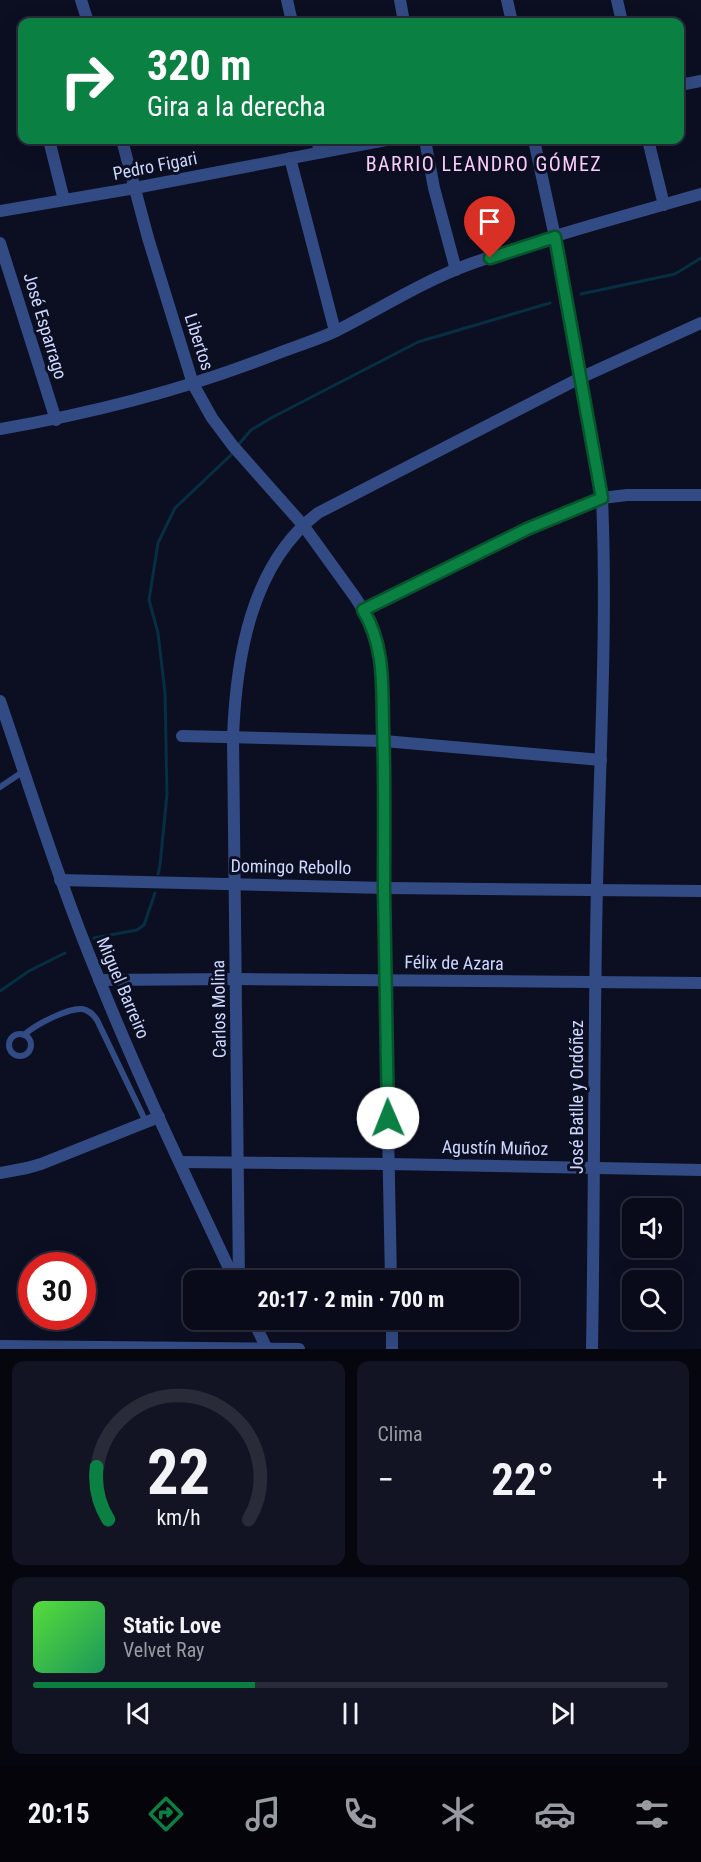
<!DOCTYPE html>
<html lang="es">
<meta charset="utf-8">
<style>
body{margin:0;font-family:"Roboto Condensed",sans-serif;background:#121423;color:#f1f3f6;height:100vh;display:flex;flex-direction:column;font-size:22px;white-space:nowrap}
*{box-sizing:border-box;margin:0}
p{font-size:20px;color:#999ba2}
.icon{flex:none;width:33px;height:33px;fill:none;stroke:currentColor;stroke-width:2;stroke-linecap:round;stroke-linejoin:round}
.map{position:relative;height:1349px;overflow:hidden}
.sheet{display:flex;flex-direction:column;gap:12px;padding:12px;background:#05060e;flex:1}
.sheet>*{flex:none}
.top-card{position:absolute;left:18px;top:18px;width:666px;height:126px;border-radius:12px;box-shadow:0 6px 24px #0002,0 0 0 2px #292b39;background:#0b8043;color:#fff;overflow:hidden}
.controls{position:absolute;left:622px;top:1198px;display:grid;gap:12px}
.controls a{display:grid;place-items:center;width:60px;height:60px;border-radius:12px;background:#090b1a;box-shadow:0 6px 24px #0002,0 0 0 2px #292b39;font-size:30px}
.speed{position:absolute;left:18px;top:1252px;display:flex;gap:12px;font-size:30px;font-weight:700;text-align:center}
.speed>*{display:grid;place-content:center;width:78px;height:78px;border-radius:50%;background:#090b1a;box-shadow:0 6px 24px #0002,0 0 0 2px #292b39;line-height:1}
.speed .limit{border:9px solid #d22;background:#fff;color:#111}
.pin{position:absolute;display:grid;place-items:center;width:51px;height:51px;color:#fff;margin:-62px -26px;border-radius:50% 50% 50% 0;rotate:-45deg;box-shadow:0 0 6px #0007}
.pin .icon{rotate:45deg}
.me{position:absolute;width:66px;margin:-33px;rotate:359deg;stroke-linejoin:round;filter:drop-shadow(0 0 4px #0008)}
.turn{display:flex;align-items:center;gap:21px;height:126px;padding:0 30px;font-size:27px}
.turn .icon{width:78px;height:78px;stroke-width:2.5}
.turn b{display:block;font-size:42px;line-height:51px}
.big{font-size:45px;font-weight:700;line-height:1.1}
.sheet .card{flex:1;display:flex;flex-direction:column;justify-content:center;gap:9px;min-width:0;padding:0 21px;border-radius:12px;background:#121423}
.sheet .dial{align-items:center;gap:0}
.dial svg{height:156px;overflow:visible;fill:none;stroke:#292b39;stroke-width:7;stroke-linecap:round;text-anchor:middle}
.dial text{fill:#f1f3f6;stroke:none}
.song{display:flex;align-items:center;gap:18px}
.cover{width:72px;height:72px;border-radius:9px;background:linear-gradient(135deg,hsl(110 70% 55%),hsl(150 70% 35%))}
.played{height:6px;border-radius:3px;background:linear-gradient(90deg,#0b8043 35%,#292b39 35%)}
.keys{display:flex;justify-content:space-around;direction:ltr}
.heat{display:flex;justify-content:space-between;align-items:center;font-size:33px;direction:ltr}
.sheet .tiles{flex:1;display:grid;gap:12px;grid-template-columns:1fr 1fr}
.card:last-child{grid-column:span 2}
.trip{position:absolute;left:183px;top:1270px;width:336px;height:60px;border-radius:12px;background:#090b1a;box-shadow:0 6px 24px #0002,0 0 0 2px #292b39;font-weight:700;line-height:60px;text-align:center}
.menu{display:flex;height:96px;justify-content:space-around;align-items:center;background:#04040a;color:#999ba2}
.menu .icon{width:42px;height:42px}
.menu .selected{color:#0b8043}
.menu b{font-size:27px;color:#f1f3f6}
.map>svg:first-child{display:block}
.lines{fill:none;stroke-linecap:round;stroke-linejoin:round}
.stream{stroke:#062f41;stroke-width:3}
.service{stroke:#334b84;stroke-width:6}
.minor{stroke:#334b84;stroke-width:12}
.tertiary{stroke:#334b84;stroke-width:12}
.route-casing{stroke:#07532c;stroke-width:15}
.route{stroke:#0b8043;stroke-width:10}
.labels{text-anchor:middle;stroke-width:6;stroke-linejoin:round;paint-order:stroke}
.street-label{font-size:18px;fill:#cdd8ff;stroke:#0c0f22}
.neighbourhood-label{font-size:20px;letter-spacing:1.5px;fill:#ffcffe;stroke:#0c0f22}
</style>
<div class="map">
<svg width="701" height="1349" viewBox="0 0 701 1349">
<rect width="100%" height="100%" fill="#0c0f22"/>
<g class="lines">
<g class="stream">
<path d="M581,294l94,-20 26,-16"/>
<path d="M239,444l12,-14 20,-12 147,-76 132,-39"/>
<path d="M158,874l2,-9 7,-71 -2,-101 -7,-60 -9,-33 9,-57 17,-35 57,-54"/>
<path d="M94,938l43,-8 7,-5 11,-32"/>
<path d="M0,991l29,-20 36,-18"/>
</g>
<g class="service">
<path d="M0,787l24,-16"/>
<circle cx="20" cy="1045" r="11"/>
<path d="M24,1035c11,-10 43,-27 58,-26 7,1 11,5 15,11l49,102"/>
</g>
<g class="minor">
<path d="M81,0l7,22"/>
<path d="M287,0l5,22"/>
<path d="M400,0l4,22"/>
<path d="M507,0l5,22"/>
<path d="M617,0l5,22"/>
<path d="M680,85l21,-4"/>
<path d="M49,140l15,60"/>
<path d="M122,140l26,98 45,146 19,34 21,28 70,79 52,72 16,25 7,21 3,18 3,80 1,239 6,301"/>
<path d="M317,140l3,12"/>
<path d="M425,140l9,48 22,82"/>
<path d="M534,140l21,97 47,261c5,116 -1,233 -4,349 -5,167 -3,335 -6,502"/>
<path d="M648,140l16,65"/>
<path d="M290,158l45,173"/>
<path d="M0,211l135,-23 251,-48"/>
<path d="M0,243l56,177"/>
<path d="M364,610l163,-81 75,-31 25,-3h74"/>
<path d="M182,736l202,5 217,19"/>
<path d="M60,880l325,8 316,3"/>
<path d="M99,980l138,-1 464,4"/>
<path d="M180,1162l209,2 312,6"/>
<path d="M0,1173l27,-5 14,-4 118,-47"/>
<path d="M239,1281l-6,-544c3,-79 18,-173 85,-224l262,-135 121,-55"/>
<path d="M392,1320v29"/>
<path d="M0,1346l299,3"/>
</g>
<g class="tertiary">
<path d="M0,429c94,-16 187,-40 276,-75 20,-8 41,-14 60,-23 44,-22 87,-50 134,-67 76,-27 154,-48 231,-70"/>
<path d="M0,701c32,93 61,187 99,278 41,102 89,202 136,302"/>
<path d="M253,1320l14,29"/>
</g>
</g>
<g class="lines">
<g class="route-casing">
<path id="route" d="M388,1118c-2,-76 -3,-152 -4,-228 0,-55 1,-110 -1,-164 -1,-40 2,-80 -20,-116l164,-81 75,-31 -47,-261 -65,21"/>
</g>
<use href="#route" class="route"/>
</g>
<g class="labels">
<g class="street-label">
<text transform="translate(155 166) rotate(-11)" y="6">Pedro Figari</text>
<text transform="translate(45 326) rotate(73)" y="6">José Esparrago</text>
<text transform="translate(199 342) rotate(72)" y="6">Libertos</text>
<text transform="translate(291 867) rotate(1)" y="6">Domingo Rebollo</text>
<text transform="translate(454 963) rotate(1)" y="6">Félix de Azara</text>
<text transform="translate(123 988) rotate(67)" y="6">Miguel Barreiro</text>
<text transform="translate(219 1009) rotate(-91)" y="6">Carlos Molina</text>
<text transform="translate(577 1097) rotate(-90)" y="6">José Batlle y Ordóñez</text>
<text transform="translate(495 1148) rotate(1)" y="6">Agustín Muñoz</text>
</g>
<g class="neighbourhood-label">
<text x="484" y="171">BARRIO LEANDRO GÓMEZ</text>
</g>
</g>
</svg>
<div class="controls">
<a><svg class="icon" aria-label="sound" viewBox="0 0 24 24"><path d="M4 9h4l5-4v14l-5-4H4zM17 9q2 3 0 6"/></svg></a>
<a><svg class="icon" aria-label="search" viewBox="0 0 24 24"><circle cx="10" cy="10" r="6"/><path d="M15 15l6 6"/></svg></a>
</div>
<div class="speed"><div class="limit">30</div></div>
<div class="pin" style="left:490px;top:258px;background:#d93025"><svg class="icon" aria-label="arrive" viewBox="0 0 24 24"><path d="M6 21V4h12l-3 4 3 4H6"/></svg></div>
<svg class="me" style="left:388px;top:1118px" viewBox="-20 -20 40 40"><circle r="19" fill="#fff"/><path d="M0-13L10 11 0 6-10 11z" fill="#0b8043"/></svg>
<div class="trip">20:17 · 2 min · 700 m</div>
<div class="top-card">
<div class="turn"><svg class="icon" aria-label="right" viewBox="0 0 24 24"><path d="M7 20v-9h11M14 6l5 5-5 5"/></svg><div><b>320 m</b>Gira a la derecha</div></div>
</div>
</div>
<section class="sheet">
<div class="tiles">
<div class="card dial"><svg viewBox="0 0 100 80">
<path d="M14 69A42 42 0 1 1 86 69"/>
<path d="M14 69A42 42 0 0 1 8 42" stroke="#0b8043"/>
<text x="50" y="56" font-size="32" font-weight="700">22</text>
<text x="50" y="72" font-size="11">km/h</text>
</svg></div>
<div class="card"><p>Clima</p>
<div class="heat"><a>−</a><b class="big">22°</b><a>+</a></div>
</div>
<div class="card">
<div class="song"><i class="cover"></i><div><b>Static Love</b><p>Velvet Ray</p></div></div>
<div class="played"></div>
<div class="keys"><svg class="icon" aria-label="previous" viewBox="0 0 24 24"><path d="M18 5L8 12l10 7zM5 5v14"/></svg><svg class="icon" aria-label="pause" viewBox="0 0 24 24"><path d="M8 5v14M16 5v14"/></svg><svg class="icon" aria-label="next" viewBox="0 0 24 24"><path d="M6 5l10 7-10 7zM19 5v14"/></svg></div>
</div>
</div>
</section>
<nav class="menu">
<b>20:15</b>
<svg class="icon selected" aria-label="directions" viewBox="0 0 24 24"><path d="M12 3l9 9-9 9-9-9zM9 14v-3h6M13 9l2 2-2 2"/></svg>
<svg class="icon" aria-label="music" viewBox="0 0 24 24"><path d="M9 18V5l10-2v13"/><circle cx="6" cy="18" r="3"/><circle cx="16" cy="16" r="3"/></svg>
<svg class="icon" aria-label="phone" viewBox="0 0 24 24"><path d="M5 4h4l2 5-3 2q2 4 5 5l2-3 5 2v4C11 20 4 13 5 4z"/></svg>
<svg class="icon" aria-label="climate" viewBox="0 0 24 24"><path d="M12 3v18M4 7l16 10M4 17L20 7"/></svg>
<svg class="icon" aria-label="car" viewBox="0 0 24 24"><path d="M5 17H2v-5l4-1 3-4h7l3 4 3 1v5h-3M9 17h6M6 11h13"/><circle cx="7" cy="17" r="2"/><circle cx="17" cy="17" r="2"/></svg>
<svg class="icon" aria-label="filters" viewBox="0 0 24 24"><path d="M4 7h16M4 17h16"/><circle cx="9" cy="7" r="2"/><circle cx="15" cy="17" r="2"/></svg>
</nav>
